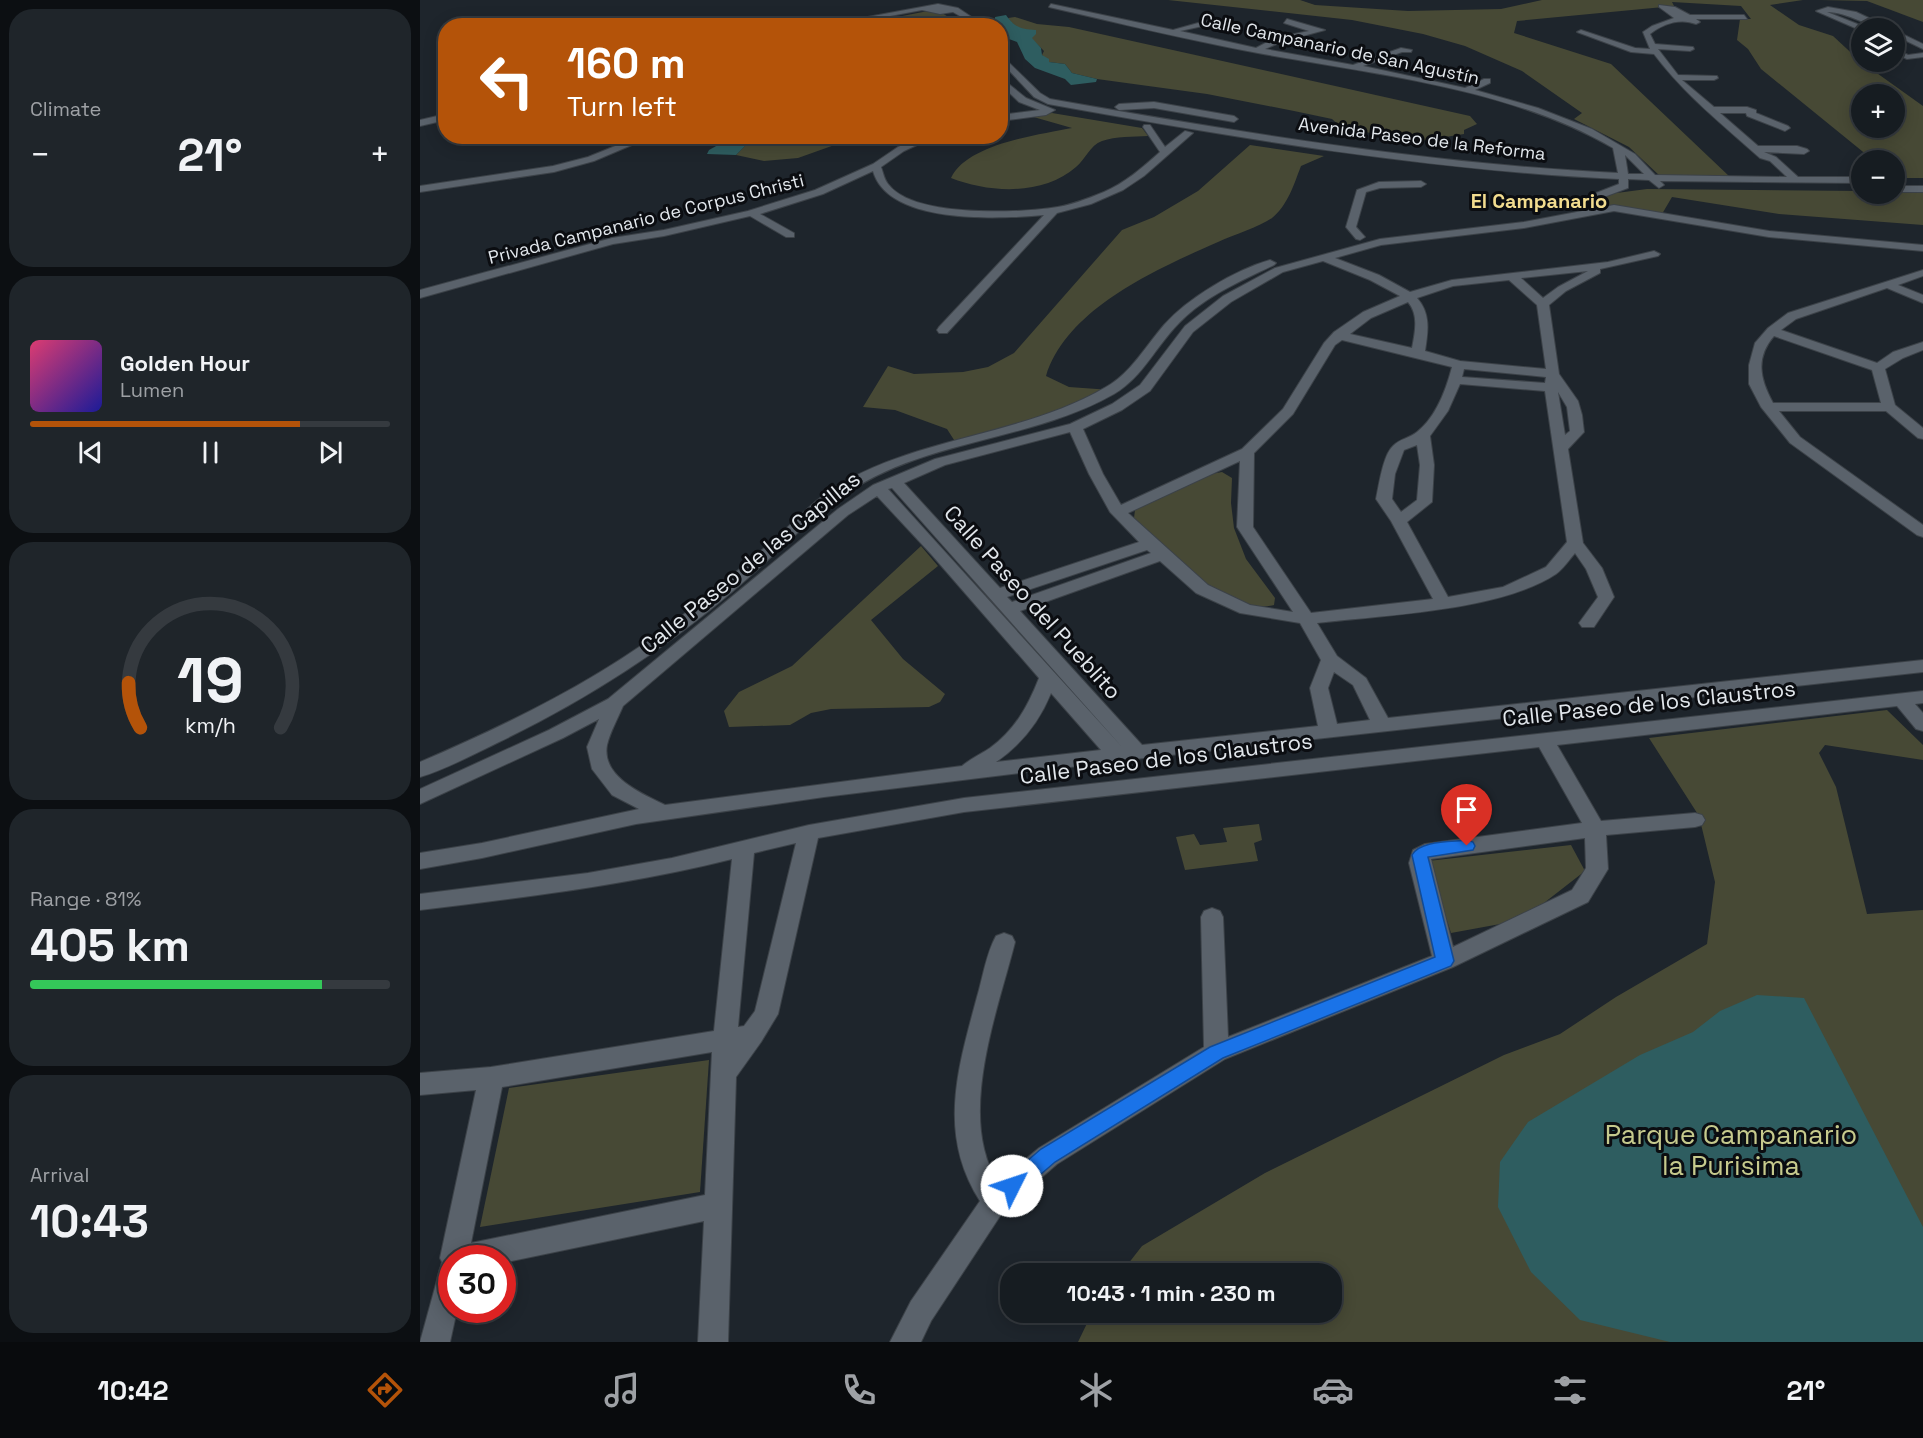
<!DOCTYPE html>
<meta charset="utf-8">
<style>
body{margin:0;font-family:"Space Grotesk",sans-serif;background:#1f252a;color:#f1f3f6;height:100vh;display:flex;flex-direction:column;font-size:22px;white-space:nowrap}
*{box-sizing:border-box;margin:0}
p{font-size:20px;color:#9ea1a5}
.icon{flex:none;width:33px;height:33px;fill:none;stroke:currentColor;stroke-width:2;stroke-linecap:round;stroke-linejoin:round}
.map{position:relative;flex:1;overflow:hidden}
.drawer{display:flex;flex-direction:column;gap:9px;padding:9px;background:#0c0f12;width:420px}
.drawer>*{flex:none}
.banner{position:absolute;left:18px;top:18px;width:570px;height:126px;border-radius:24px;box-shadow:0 3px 15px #0003,0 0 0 2px #353a3f;background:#b45309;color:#fff;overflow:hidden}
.tools{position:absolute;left:1431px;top:18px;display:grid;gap:12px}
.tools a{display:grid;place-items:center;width:54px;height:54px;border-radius:50%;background:#161c21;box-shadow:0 3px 15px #0003,0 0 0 2px #353a3f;font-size:30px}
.speed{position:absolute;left:18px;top:1245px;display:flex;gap:12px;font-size:30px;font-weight:700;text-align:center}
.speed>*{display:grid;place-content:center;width:78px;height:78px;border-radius:50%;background:#161c21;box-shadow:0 3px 15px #0003,0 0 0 2px #353a3f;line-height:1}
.speed .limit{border:9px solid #d22;background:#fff;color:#111}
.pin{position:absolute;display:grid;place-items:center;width:51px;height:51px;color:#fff;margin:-62px -26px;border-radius:50% 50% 50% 0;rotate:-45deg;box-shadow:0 0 6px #0007}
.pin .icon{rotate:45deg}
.me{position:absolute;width:66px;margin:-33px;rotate:49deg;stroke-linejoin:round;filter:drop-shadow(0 0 4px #0008)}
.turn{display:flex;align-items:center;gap:21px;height:126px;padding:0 30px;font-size:27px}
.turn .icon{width:78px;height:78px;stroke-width:2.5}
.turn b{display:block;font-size:42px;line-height:51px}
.big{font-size:45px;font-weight:800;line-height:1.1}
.drawer .tile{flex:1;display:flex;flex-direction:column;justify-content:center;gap:9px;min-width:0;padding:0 21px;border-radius:24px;background:#1f252a}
.drawer .dial{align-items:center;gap:0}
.dial svg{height:156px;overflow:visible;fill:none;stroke:#353a3f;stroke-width:7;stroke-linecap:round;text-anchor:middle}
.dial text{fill:#f1f3f6;stroke:none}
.song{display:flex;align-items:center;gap:18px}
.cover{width:72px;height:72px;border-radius:9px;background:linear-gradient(135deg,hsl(340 70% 55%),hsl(240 70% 35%))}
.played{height:6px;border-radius:3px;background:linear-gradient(90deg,#b45309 75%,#353a3f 75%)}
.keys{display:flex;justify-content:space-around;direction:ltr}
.heat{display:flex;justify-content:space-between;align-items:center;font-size:33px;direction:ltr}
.charge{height:9px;border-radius:4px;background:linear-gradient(90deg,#34c759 81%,#353a3f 0)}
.trip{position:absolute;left:580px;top:1263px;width:342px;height:60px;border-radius:24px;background:#161c21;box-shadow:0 3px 15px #0003,0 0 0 2px #353a3f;font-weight:800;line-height:60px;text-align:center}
.menu{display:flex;height:96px;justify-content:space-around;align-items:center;background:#090b0d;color:#9ea1a5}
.menu .icon{width:42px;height:42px}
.menu .current{color:#b45309}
.menu b{font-size:27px;color:#f1f3f6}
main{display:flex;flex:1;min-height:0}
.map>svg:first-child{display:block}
.green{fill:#474935;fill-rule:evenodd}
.water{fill:#2e5d60}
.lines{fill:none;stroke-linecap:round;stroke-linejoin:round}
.minor-casing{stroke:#3c4248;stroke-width:2}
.minor{fill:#5a626b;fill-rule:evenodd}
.route{fill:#1a73e8;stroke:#114b97;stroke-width:1.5}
.labels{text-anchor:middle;stroke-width:6;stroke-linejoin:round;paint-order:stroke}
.far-street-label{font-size:18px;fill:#e2e7ec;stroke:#0b0d11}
.far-neighbourhood-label{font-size:20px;font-weight:bold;fill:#f2dc8f;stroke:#0b0d11}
.street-label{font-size:22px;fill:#e2e7ec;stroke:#0b0d11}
.near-park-label{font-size:27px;fill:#c6ca8d;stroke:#0b0d11}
</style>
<main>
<section class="drawer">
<div class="tile"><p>Climate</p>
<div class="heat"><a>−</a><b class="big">21°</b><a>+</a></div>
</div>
<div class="tile">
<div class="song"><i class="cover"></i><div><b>Golden Hour</b><p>Lumen</p></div></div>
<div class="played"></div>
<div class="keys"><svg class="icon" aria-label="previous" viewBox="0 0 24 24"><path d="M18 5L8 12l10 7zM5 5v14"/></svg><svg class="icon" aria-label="pause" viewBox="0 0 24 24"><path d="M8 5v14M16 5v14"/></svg><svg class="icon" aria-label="next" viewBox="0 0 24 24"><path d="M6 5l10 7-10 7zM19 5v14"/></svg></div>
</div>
<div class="tile dial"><svg viewBox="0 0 100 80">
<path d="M14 69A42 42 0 1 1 86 69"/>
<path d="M14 69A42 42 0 0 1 8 46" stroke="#b45309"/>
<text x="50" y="56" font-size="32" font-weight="700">19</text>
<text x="50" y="72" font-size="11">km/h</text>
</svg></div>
<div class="tile"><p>Range · 81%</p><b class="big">405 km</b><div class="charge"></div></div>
<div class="tile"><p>Arrival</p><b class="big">10:43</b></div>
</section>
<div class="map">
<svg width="1503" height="1342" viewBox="0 0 1503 1342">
<rect width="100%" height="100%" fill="#1e252c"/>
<g class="green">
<path d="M748,0h132l15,5 93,6 93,-2 41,-9h261l-33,5 29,20 34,11 27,25 63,45v72h-28l-1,-18h-21l-112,-91 -13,-20 -11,-9 3,-21h11l-10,-13 -69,-4 2,4 -157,15 -3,12 97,31 119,113 -70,-1 -31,-29 -55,-28 8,-6 -60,-42 -57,-25 -42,-12 -71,-14zM1442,94h32v34h-32z"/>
<path d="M1400,0h103v22l-56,-21z"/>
<path d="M508,11l12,1 22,13h-36l-4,-3 -36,3 -35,1z"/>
<path d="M595,17l22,7 32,3 401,89 7,8 -13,6v4l-49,8 -74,-15 -9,-8 -38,-8 -87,-17 -110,-15 -25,-6 -7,-9 -16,-2 -7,-7 2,-4c-11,-12 -28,-22 -36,-33z"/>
<path d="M632,113l90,15 6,8c-15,1 -32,0 -46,5 -12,4 -17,19 -26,26 -33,29 -87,26 -125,11 16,-34 86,-43 121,-50l-42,-12z"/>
<path d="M334,137v-1l103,1 -59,21 -34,3 -28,-6z"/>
<path d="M830,145l74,11 -23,10c-7,18 -13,39 -29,52 -13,9 -39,17 -54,24 -61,27 -151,66 -172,134l23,11 42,3 -55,24 -100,29 -9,-14 -52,-19 -32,-3 25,-41 26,8 49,-2 25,-5 26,-14 108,-123 32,-13 44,-26z"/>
<path d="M1227,189l214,2 1,3 61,-2v33l-144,-11 -107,-17 -10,17 -42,-8 -33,-2 22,-10z"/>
<path d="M802,472l10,6 -1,25 3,25 12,31 29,39 -1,7c-50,12 -107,-56 -140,-87l1,-8 4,-3 72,-33z"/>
<path d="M501,546l17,20 -67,54 32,39 42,35 -5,8 -11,5 -98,2 -20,4 -21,12 -61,2 -5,-16 15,-19 53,-26z"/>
<path d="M1467,710l36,35v15l-98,-15 -6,8 17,34 31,127 56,-4v432h-845l14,-29 240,-1v-38l-211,-1 21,-27 123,-73 239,-118 56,-21 56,-37 91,-53 8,-62 -16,-66 -50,-78z"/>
<path d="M839,824l3,16 -8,3 4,18 -73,9 -9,-33 18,-3 6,11 27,-3 -4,-14z"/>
<path d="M1151,845l14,26 -63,49 -71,13 -23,-72z"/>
<path d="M289,1060l-9,132 -220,35 29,-139z"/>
</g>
<g class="water">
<path d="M586,15c9,13 15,14 30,15v4l-4,4 9,10 1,7 7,4v3l16,2 7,9 25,6 -1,3 -25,3 -6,-6 -30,-11 -10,-9 -8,-17 -8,-3 -3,-8 -5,-2 -1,-3 -5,-1v-8z"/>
<path d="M314,136l20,1 -18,18 -29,-1 2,-4z"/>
<path d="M1337,995l47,3 119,229v115h-253l-90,-22 -49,-48 -33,-65 2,-45 28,-40 112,-67 53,-23 27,-21z"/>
</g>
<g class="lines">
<g class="minor-casing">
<g id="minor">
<path d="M518,4l20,4 27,18h-8l-24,-14 -13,2 -18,-4 -85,16h-18z"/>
<path d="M631,4l122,26 36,-10 3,4 -32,7 76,17 19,-10 34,-7 -25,-8 3,-4 38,11 -44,12 -16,7 88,16 48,-17 11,2 -1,2h-9l-39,14 102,22 19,-9h6v4l-15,7 63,18 54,21 43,25 20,21 132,2 -17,-16 -10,-3c-38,-34 -75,-63 -106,-104l-23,-2 -54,-20 4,-2 54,18 15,1 -7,-17 9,-6 22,-8 -15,-11v-2l16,2 15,8h54l3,4h-51l4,3 -4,2c-15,-6 -32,-1 -46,10l5,10 38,3 1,2 -4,2 -32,-2 20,26 39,1 1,2 -4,2h-32l32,27h33l9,3v3l32,13 2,2 -5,3 -38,-15 -1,-3h-26l38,33h39l10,3 2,2 -5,3 -40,-2 12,5 22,20h64v6l-202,-2 4,4 -5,3 -10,-8 -21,-1v9l-56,21 -5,-3 1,-2 51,-20v-5c-192,-9 -382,-41 -571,-75l-14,-7 -34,-36v-7l40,39 10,6c188,33 377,65 568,74l-5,-25c-103,-60 -239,-74 -355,-95 -70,-13 -140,-30 -209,-46zM1205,155l19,19h-16z"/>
<path d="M1408,7l28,5 34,16c-20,2 -40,-16 -63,-16l38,15 -3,4 -46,-20z"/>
<path d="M1474,30l29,14v5l-29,-14z"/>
<path d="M1474,48l14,7 15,-2v4l-16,2 -13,-6z"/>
<path d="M580,77l26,21 29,12 -9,5 -46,6v-6l40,-5 -21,-8 -19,-18z"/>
<path d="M734,102l80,14 4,3 -4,3 -80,-14 -35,2 -4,-3 4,-3z"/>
<path d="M26,114v6l-26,6v-6z"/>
<path d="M724,125h6l15,22 20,-16 8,2 -49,43 -21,14 -32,14 -34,9 -110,120h-8l-2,-3 2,-3 105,-112c-45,4 -156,10 -171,-44l-50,23 -63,20 34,19v4h-8l-36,-21 -86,20 -51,8 -193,54v-8l192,-52 52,-8 84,-19 67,-21 58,-26 25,-17 25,-11h13l-32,15 -23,16c2,5 3,12 7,17 24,33 126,29 163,24 18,-2 36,-9 53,-16 21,-9 38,-24 56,-40l-17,-25z"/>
<path d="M220,136h13l-59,25 -40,11 -134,20v-6l133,-20 35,-9z"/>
<path d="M959,182l42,-1 5,3 -5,3 -41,1 -14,4 -10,35 9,10 -5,3 -4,-1 -10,-12 11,-37z"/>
<rect x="1474" y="186" width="29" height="6"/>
<path d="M1194,205l155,26 154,14v6l-154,-14 -155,-26 -90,17 -143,17 -46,13 44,17 31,17 42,-12 156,-18 46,-11 6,3 -2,2 -58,13v4l-34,18 -17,14 10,69 19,27 4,14 2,17 -16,17 15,94 19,25 12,29 -20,30h-12l-3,-4 19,-26 -12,-28 -11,-16c-6,7 -12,16 -19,21 -56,37 -172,41 -239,49l20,33 29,22 22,40 535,-58v12l-779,86 -320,39 -188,27 -154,34 -62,11v-16l62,-10 157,-34 -27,-14 -20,-26 -5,-22 12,-28 -36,19 -143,66v-15l129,-59 59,-31 230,-190 35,-24 62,-26 135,-35 42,-20 28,-19 45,-59 38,-30 52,-28 105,-29 144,-17zM903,261l47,19 30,16 -37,16 -29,20 -10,11 -41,66 -41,40 -121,56 -18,-31 -20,-45 39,-19 28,-19 43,-59 38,-30 52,-30zM1168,271l-30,16 -15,11 -22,-20zM1089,280l28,25 9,64 -86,-8 -35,-10c3,-20 6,-37 -8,-53l36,-12zM988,302c11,13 7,30 4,46l-62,-14 21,-16zM922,340l110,27c-6,23 -16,50 -35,65 -7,6 -18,7 -24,14 -10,9 -14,39 -17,53l15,22 42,78 -122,14 -58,-86 1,-74 39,-39 42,-69zM1044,369l82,8 -1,6 -83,-6zM1040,384l85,7 22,151 -21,25 -43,20 -55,10 -41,-75 25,-20 2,-37 -4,-29 18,-25zM1138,392l9,15 3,24 -5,4zM650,432l19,42 21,38 29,30 -139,46 -96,-105 41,-18zM997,445l3,20 -3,35 -16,12 -9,-13 3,-25 9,-24zM820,461l-3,66 56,85 -43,-7 -42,-20 -80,-72zM472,488l230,259 -234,-258zM457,496l54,58 108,124c-11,28 -24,52 -49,70 -9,6 -20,11 -28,18l-297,39c-22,-11 -64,-28 -58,-60 3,-13 11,-27 16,-39l225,-191zM727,550l4,3 -139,49 -5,-5zM740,561l36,32 44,20 60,10 21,37 -11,28 8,38 -176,19 -122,-134zM914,672l19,13 17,35 -33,4 -9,-36zM631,693l50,57 -105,12c26,-18 43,-40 55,-69z"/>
<path d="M850,260l6,3 -2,2c-33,16 -69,31 -95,58 -23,23 -36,54 -65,71 -84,48 -190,45 -270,101 -40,28 -74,65 -111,96 -72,61 -149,110 -234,151 -25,12 -52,27 -79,35v-15c93,-40 183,-84 263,-147 32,-25 63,-51 93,-77 21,-19 41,-41 66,-55 82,-47 182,-48 264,-96 25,-14 39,-40 58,-62 24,-27 71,-55 106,-65z"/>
<path d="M1503,270v6l-25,9 25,10v8l-36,-15 -91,31 -15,11 96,33 16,-11 30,-10v8l-20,8 -18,11 10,36 28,23v11l-5,-1 -32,-27h-107l21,26 123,88v12l-6,-2 -127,-92 -29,-36 -12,-23v-19l6,-22 13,-15 20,-15zM1354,336l98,34 9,33h-108c-13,-24 -18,-45 1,-67z"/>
<path d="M1503,691v12l-8,1 8,9v18l-7,-2 -19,-23 -340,39 44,76 94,-8 7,2 3,5 -3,5 -7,2 -89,8 2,34 -20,33 -135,65 -228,92 -168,105 -53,46 -73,111 -10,21h-31l21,-41 69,-100c-43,-67 -22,-133 -3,-204 6,-20 9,-43 19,-61l8,-3 8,3 3,6c-17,68 -59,176 -17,240l41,-34 165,-101 -3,-130 3,-6 8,-3 8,3 3,6 5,120 204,-81 -23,-93 4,-13 12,-6 157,-21 -43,-76 -575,65 -146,26 -40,176 -17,28 -25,35 -8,265h-30l6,-121 -202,42v-5h-50v52h5l-7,32h-30l22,-80 -2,-4 36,-168 -56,5v-22l71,-6 223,-36 18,-172c-103,26 -207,38 -312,51v-16l168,-21 84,-15 137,-33 155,-27zM1165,838l1,30 -14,22 -119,57 -22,-88zM376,843l-41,168 -11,15 -6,1 16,-174zM292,1052l-7,143 -234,48 31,-156z"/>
</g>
</g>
<use href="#minor" class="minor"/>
</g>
<path class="route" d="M1047,840l6,2 2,4 -2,4 -45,7 26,104 -3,5 -228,92 -168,104 -36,31 -7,3 -7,-3 -3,-7 3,-6 36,-31 169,-102 225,-90 -23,-102c8,-15 40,-13 55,-15z"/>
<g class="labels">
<g class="far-street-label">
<text transform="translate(920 49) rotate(12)" y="6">Calle Campanario de San Agustín</text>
<text transform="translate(1002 139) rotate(7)" y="6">Avenida Paseo de la Reforma</text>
<text transform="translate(226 219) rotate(-14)" y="6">Privada Campanario de Corpus Christi</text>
</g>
<g class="far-neighbourhood-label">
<text x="1119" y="208">El Campanario</text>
</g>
<g class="street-label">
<text transform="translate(330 562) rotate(-39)" y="8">Calle Paseo de las Capillas</text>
<text transform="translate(613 602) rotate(48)" y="8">Calle Paseo del Pueblito</text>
<text transform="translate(1229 703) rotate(-6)" y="8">Calle Paseo de los Claustros</text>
<text transform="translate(746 758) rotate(-7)" y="8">Calle Paseo de los Claustros</text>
</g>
<g class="near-park-label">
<text x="1311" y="1144">Parque Campanario<tspan x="1311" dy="31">la Purisima</tspan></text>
</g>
</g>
</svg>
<div class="tools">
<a><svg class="icon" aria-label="layers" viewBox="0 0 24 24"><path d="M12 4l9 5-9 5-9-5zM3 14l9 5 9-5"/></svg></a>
<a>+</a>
<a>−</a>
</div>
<div class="speed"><div class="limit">30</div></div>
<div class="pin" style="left:1047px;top:846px;background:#d93025"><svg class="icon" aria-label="arrive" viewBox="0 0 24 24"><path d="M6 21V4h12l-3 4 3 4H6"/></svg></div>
<svg class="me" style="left:592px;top:1186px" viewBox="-20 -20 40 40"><circle r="19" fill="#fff"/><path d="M0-13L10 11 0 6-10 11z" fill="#1a73e8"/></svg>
<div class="trip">10:43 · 1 min · 230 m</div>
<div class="banner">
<div class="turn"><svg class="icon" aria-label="left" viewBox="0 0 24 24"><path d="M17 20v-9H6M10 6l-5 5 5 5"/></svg><div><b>160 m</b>Turn left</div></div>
</div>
</div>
</main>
<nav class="menu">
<b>10:42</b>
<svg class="icon current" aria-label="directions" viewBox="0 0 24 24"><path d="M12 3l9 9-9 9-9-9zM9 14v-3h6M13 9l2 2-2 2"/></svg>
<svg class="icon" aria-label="music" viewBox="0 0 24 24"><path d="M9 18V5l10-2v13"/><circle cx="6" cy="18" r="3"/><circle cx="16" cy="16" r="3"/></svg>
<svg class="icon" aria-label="phone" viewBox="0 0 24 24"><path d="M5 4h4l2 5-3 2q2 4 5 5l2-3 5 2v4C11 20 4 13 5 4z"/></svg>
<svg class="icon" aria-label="climate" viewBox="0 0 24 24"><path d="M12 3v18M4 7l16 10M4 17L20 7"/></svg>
<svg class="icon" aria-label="car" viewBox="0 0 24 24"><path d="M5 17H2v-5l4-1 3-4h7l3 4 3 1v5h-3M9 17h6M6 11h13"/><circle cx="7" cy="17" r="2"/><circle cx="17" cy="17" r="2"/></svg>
<svg class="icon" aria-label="filters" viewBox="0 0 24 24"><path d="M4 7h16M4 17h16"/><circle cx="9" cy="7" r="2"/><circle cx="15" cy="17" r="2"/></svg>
<b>21°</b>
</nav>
